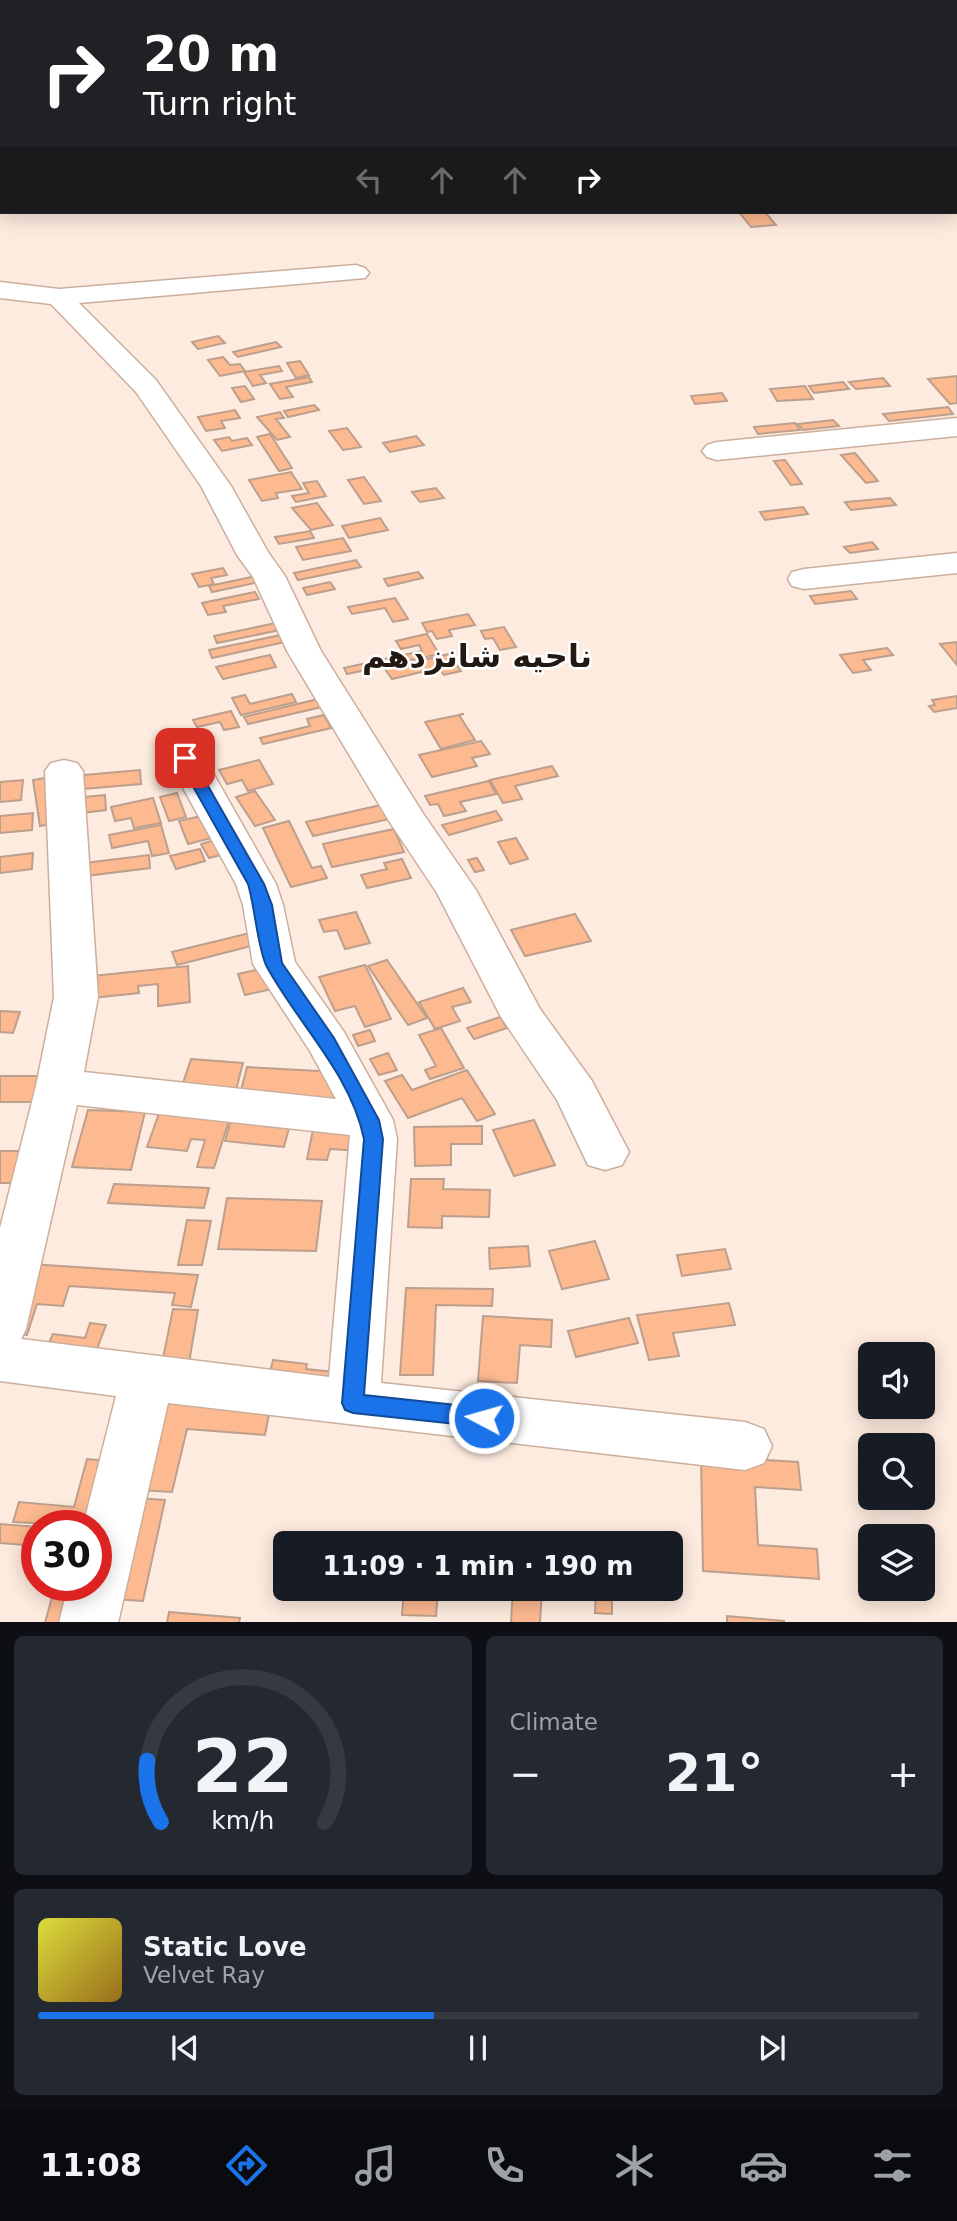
<!DOCTYPE html>
<meta charset="utf-8">
<style>
body{margin:0;font-family:"DejaVu Sans","Noto Sans Arabic",sans-serif;background:#242831;color:#f1f3f6;height:100vh;display:flex;flex-direction:column;font-size:26px;white-space:nowrap}
*{box-sizing:border-box;margin:0}
p{font-size:23px;color:#9ea1a6}
.icon{flex:none;width:38px;height:38px;fill:none;stroke:currentColor;stroke-width:2;stroke-linecap:round;stroke-linejoin:round}
.map{position:relative;height:1622px;overflow:hidden}
.side{display:flex;flex-direction:column;gap:14px;padding:14px;background:#0d0f14;flex:1}
.side>*{flex:none}
.banner{position:absolute;left:0px;top:0px;width:957px;height:214px;box-shadow:0 4px 18px #0003;background:#202124;color:#fff;overflow:hidden}
.controls{position:absolute;left:858px;top:1342px;display:grid;gap:14px}
.controls a{display:grid;place-items:center;width:77px;height:77px;border-radius:10px;background:#171b24;box-shadow:0 4px 18px #0003;font-size:35px}
.speed{position:absolute;left:21px;top:1510px;display:flex;gap:14px;font-size:35px;font-weight:700;text-align:center}
.speed>*{display:grid;place-content:center;width:91px;height:91px;border-radius:50%;background:#171b24;box-shadow:0 4px 18px #0003;line-height:1}
.speed .limit{border:10px solid #d22;background:#fff;color:#111}
.pin{position:absolute;display:grid;place-items:center;width:60px;height:60px;color:#fff;margin:-30px;border-radius:14px;box-shadow:0 4px 10px #0006}
.me{position:absolute;width:77px;margin:-38px;rotate:276deg;stroke-linejoin:round;filter:drop-shadow(0 0 5px #0008)}
.turn{display:flex;align-items:center;gap:24px;height:147px;padding:0 28px;font-size:32px}
.turn .icon{width:91px;height:91px;stroke-width:2.5}
.turn b{display:block;font-size:49px;line-height:60px}
.lanes{display:flex;align-items:center;height:66px;padding:0 28px;background:#0003;justify-content:center;gap:35px;direction:ltr}
.lanes .off{opacity:.35}
.big{font-size:52px;font-weight:700;line-height:1.1}
.side .widget{flex:1;display:flex;flex-direction:column;justify-content:center;gap:10px;min-width:0;padding:0 24px;border-radius:10px;background:#242831}
.side .dial{align-items:center;gap:0}
.dial svg{height:182px;overflow:visible;fill:none;stroke:#363941;stroke-width:7;stroke-linecap:round;text-anchor:middle}
.dial text{fill:#f1f3f6;stroke:none}
.song{display:flex;align-items:center;gap:21px}
.cover{width:84px;height:84px;border-radius:10px;background:linear-gradient(135deg,hsl(60 70% 55%),hsl(40 70% 35%))}
.played{height:7px;border-radius:4px;background:linear-gradient(90deg,#1a73e8 45%,#363941 45%)}
.keys{display:flex;justify-content:space-around;direction:ltr}
.heat{display:flex;justify-content:space-between;align-items:center;font-size:38px;direction:ltr}
.side .tiles{flex:1;display:grid;gap:14px;grid-template-columns:1fr 1fr}
.widget:last-child{grid-column:span 2}
.trip{position:absolute;left:273px;top:1531px;width:410px;height:70px;border-radius:10px;background:#171b24;box-shadow:0 4px 18px #0003;font-weight:700;line-height:70px;text-align:center}
.tabs{display:flex;height:112px;justify-content:space-around;align-items:center;background:#090b0e;color:#9ea1a6}
.tabs .icon{width:49px;height:49px}
.tabs .selected{color:#1a73e8}
.tabs b{font-size:32px;color:#f1f3f6}
.map>svg:first-child{display:block}
.building{fill:#fdba90;stroke:#bd9f8d;stroke-width:2}
.lines{fill:none;stroke-linecap:round;stroke-linejoin:round}
.street-casing{stroke:#ccae9c;stroke-width:3}
.secondary-casing{stroke:#ccae9c;stroke-width:3}
.street{fill:#fff;fill-rule:evenodd}
.secondary{fill:#fff;fill-rule:evenodd}
.route{fill:#1a73e8;stroke:#114b97;stroke-width:2}
.labels{text-anchor:middle;stroke-width:5;stroke-linejoin:round;paint-order:stroke}
.district-label{font-size:32px;font-weight:bold;fill:#241912;stroke:#fff}
</style>
<div class="map">
<svg width="957" height="1623" viewBox="0 0 957 1623">
<rect width="100%" height="100%" fill="#feebdf"/>
<g class="building">
<path d="M739,212h26l11,13 -25,2z"/>
<path d="M218,336l7,7 -27,6 -6,-7z"/>
<path d="M276,342l5,5 -43,10 -5,-5z"/>
<path d="M223,357l7,8 10,-1 5,7 -25,5 -12,-16z"/>
<path d="M300,361l9,14 -13,3 -9,-15z"/>
<path d="M279,366l3,5 -22,4 6,8 -13,3 -9,-14z"/>
<path d="M957,376v27l-7,1 -22,-25z"/>
<path d="M309,377l3,5 -26,5 7,10 -13,2 -10,-15z"/>
<path d="M883,378l7,8 -34,3 -7,-7z"/>
<path d="M843,382l6,7 -35,4 -5,-7z"/>
<path d="M245,386l9,13 -13,3 -9,-14z"/>
<path d="M805,386l8,13 -36,2 -7,-12z"/>
<path d="M722,393l5,8 -32,3 -4,-8z"/>
<path d="M314,405l5,5 -31,7 -4,-6z"/>
<path d="M948,407l5,7 -64,7 -6,-7z"/>
<path d="M235,410l5,8 -19,3 4,7 -19,3 -8,-14z"/>
<path d="M280,412l4,6 -8,1 14,18 -13,3 -20,-23z"/>
<path d="M833,420l6,6 -36,4 -5,-6z"/>
<path d="M795,423l5,7 -42,4 -4,-7z"/>
<path d="M347,428l14,19 -18,3 -14,-19z"/>
<path d="M270,434l22,34 -13,3 -22,-34z"/>
<path d="M416,436l8,9 -34,7 -7,-9z"/>
<path d="M229,437l3,4 15,-3 5,7 -30,6 -8,-11z"/>
<path d="M855,453l23,28 -12,2 -25,-28z"/>
<path d="M785,460l17,24 -11,1 -17,-24z"/>
<path d="M291,472l11,17 -26,4 2,5 -16,3 -13,-21z"/>
<path d="M364,477l17,24 -17,3 -16,-24z"/>
<path d="M317,481l9,15 -30,6 -4,-6 17,-3 -6,-10z"/>
<path d="M436,488l8,10 -24,4 -8,-10z"/>
<path d="M890,498l6,7 -45,5 -6,-8z"/>
<path d="M317,503l16,22 -22,5 -19,-22z"/>
<path d="M803,507l5,7 -43,6 -5,-8z"/>
<path d="M380,518l8,12 -39,8 -7,-12z"/>
<path d="M310,531l4,7 -35,6 -4,-7z"/>
<path d="M343,538l8,13 -48,9 -7,-13z"/>
<path d="M872,542l6,7 -28,4 -6,-6z"/>
<path d="M356,560l5,7 -63,13 -4,-7z"/>
<path d="M223,568l4,7 -16,3 3,6 -15,3 -7,-13z"/>
<path d="M418,572l5,6 -35,8 -4,-7z"/>
<path d="M261,575l3,6 -52,11 -3,-6z"/>
<path d="M330,582l5,7 -28,6 -4,-7z"/>
<path d="M851,591l6,8 -42,5 -5,-8z"/>
<path d="M255,592l4,7 -36,7 3,6 -18,3 -6,-12z"/>
<path d="M395,598l13,21 -15,3 -8,-14 -33,6 -4,-7z"/>
<path d="M468,614l7,11 -26,5 3,6 -15,3 -5,-8 -5,1 -5,-9z"/>
<path d="M281,622l4,7 -68,14 -3,-7z"/>
<path d="M504,627l12,20 -16,3 -7,-12 -8,1 -4,-8z"/>
<path d="M427,634l12,20 -92,20 -3,-6 78,-17 -3,-6 -18,4 -5,-8z"/>
<path d="M281,635l4,7 -73,16 -3,-8z"/>
<path d="M957,642v23l-17,-21z"/>
<path d="M887,648l6,7 -30,5 8,10 -18,3 -13,-18z"/>
<path d="M449,654l12,17 -17,4 -6,-7 -46,11 -7,-10z"/>
<path d="M270,655l6,12 -53,12 -7,-12z"/>
<path d="M292,694l4,8 -55,13 -9,-17 13,-3 5,9z"/>
<path d="M957,696v12l-23,4 -5,-6 6,-1 -3,-5z"/>
<path d="M318,699l4,8 -74,17 -4,-7z"/>
<path d="M231,711l8,16 -15,3 -4,-8 -23,5 -4,-7z"/>
<path d="M464,714l-5,1 16,25 -34,9 -16,-27z"/>
<path d="M324,715l7,13 -68,16 -3,-6 50,-12 -3,-7z"/>
<path d="M481,741l9,13 -18,4 5,8 -45,11 -13,-22z"/>
<path d="M259,760l14,24 -25,7 -6,-11 -15,4 -8,-14z"/>
<path d="M552,766l6,10 -43,10 7,13 -19,4 -13,-23z"/>
<path d="M140,770l1,14 -69,6 1,-14z"/>
<path d="M51,777l7,46 -18,3 -7,-46z"/>
<path d="M23,780l-2,20 -21,2v-20z"/>
<path d="M489,781l7,13 -36,8 6,9 -22,5 -6,-12 -8,1 -5,-9z"/>
<path d="M255,791l20,29 -20,6 -19,-29z"/>
<path d="M177,793l9,24 -17,4 -9,-24z"/>
<path d="M105,795l1,15 -32,4 -1,-16z"/>
<path d="M153,798l8,25 -27,5 -3,-10 -16,3 -4,-14z"/>
<path d="M390,803l8,14 -85,19 -7,-14z"/>
<path d="M496,811l6,9 -53,15 -7,-10z"/>
<path d="M33,813l-1,17 -32,3v-17z"/>
<path d="M206,815l9,22 -27,7 -9,-23z"/>
<path d="M289,821l23,47 9,-2 6,12 -36,9 -28,-59z"/>
<path d="M161,825l8,28 -17,3 -4,-15 -36,7 -3,-13z"/>
<path d="M394,829l10,23 -72,15 -9,-23z"/>
<path d="M224,837l8,15 -23,6 -8,-14z"/>
<path d="M516,838l12,21 -18,5 -12,-22z"/>
<path d="M200,849l5,12 -29,8 -6,-13z"/>
<path d="M33,853l-1,16 -32,4v-16z"/>
<path d="M149,855l1,13 -73,9v-13z"/>
<path d="M477,858l7,12 -9,2 -7,-12z"/>
<path d="M402,859l9,19 -44,10 -6,-13 26,-6 -3,-6z"/>
<path d="M356,912l14,31 -25,6 -8,-19 -13,2 -5,-12z"/>
<path d="M575,914l16,27 -66,15 -14,-26z"/>
<path d="M262,930l5,12 -90,23 -5,-13z"/>
<path d="M387,960l40,58 -19,7 -40,-59z"/>
<path d="M365,965l26,54 -26,8 -10,-21 -20,5 -16,-34z"/>
<path d="M188,966l2,36 -32,4v-22l-20,2 1,7 -56,6v-22z"/>
<path d="M265,968l7,21 -27,6 -7,-21z"/>
<path d="M463,988l8,14 -19,5 8,14 -25,8 -16,-27z"/>
<path d="M0,1011l20,1 -7,21 -13,-1z"/>
<path d="M500,1017l7,11 -33,11 -7,-11z"/>
<path d="M441,1028l23,40 -34,11 -5,-9 11,-4 -17,-31z"/>
<path d="M370,1030l5,11 -17,5 -5,-11z"/>
<path d="M388,1053l9,17 -18,5 -9,-16z"/>
<path d="M191,1059l52,4 -7,27 -54,-4z"/>
<path d="M247,1067l90,5 -2,27 -95,-5z"/>
<path d="M467,1070l28,44 -18,7 -15,-23 -54,20 -23,-37 17,-6 10,15z"/>
<path d="M0,1076h56l-6,26h-50z"/>
<path d="M161,1108l70,6 -17,54 -17,-1 8,-27 -14,-1 -4,12 -40,-4z"/>
<path d="M88,1110l57,2 -14,58 -59,-3z"/>
<path d="M232,1117l35,3 -2,6 24,2 -5,19 -59,-6z"/>
<path d="M534,1120l21,45 -41,11 -21,-46z"/>
<path d="M482,1126v18h-31v21l-36,1 -1,-39z"/>
<path d="M313,1130l52,3 -3,18 -32,-2 -3,11 -20,-1z"/>
<path d="M0,1151h25l-8,32h-17z"/>
<path d="M411,1179h33l-1,10 47,1 -1,27 -47,-1v12l-34,-1z"/>
<path d="M114,1184l95,4 -5,20 -96,-5z"/>
<path d="M227,1198l95,3 -6,50 -98,-2z"/>
<path d="M187,1220l24,1 -9,44h-24z"/>
<path d="M595,1241l14,38 -47,10 -13,-38z"/>
<path d="M528,1246l2,20 -40,3 -1,-21z"/>
<path d="M725,1249l6,20 -49,7 -5,-21z"/>
<path d="M30,1264l168,11 -7,32 -19,-2 3,-12 -106,-7 -6,20 -26,-2 -10,31 -15,-1z"/>
<path d="M406,1288l87,1 -1,17 -56,-1 -3,70h-33z"/>
<path d="M729,1303l6,22 -62,8 6,23 -30,4 -12,-45z"/>
<path d="M173,1309l25,1 -10,59 -27,-1z"/>
<path d="M483,1316l69,4 -1,27 -31,-2 -3,38 -39,-2z"/>
<path d="M629,1318l9,25 -62,14 -8,-26z"/>
<path d="M90,1323l16,2 -11,29 -48,-7 6,-13 32,4z"/>
<path d="M273,1360l34,4 -1,5 28,3 -4,22 -64,-6z"/>
<path d="M161,1401l109,8 -5,26 -78,-6 -15,63 -33,-2z"/>
<path d="M701,1456l97,6 3,28 -46,-3 3,58 59,4 2,30 -116,-8z"/>
<path d="M87,1459l31,3 -22,64 -83,-4 6,-20 55,5z"/>
<path d="M136,1498l29,2 -22,101 -31,-2z"/>
<path d="M0,1524l37,3v19l-37,-3z"/>
<path d="M408,1540l54,2 -55,2z"/>
<path d="M55,1586h32l-9,37h-33z"/>
<path d="M404,1589h34l-2,27 -34,-1z"/>
<path d="M513,1589h29l-2,34h-29z"/>
<path d="M596,1589h16v25l-17,-1z"/>
<path d="M169,1612l71,6 -1,5h-72z"/>
<path d="M727,1616l57,5v2h-57z"/>
</g>
<g class="lines">
<g class="street-casing">
<g id="street">
<path d="M144,0h18l-19,2z"/>
<path d="M356,265l9,3 4,5 -4,5 -286,25 77,77 75,106 37,66 17,24 36,75 103,164 52,75 64,119 52,72 37,71 -7,13 -17,5 -17,-5 -31,-65 -56,-83 -64,-124 -48,-72 -102,-170 -34,-74 -16,-22 -36,-69 -65,-94 -85,-88 -51,-6v-16l59,7z"/>
<path d="M957,418v18l-240,24 -10,-3 -5,-6 5,-6 10,-3z"/>
<path d="M957,553v20l-153,16 -12,-3 -4,-7 4,-7 12,-3z"/>
<path d="M185,746l13,3 6,8 72,127 7,21 12,57 49,70 49,88 4,19 -16,244 364,39 19,7 8,17 -8,17 -19,7 -577,-67 -50,220h-59l9,-37h28v-60h-13l33,-130 -116,-15v-153l36,-142 18,-89 -9,-226 6,-8 13,-3 13,3 6,8 15,226 -14,75 252,27 -26,-48 -57,-87 -10,-59 -7,-21 -70,-127 6,-8zM77,1105l273,30 -21,242 -308,-38 5,-10z"/>
</g>
</g>
<g class="secondary-casing">
<g id="secondary">
<path d="M957,8v12h-1v-11z"/>
<rect x="0" y="55" width="2" height="12"/>
<path d="M2,148v15l-2,1v-15z"/>
</g>
</g>
<use href="#street" class="street"/>
<use href="#secondary" class="secondary"/>
</g>
<path class="route" d="M185,753l7,5 72,126 8,21 10,58 52,75 45,82 4,19 -19,256 120,13 7,3 4,7 -4,6 -7,3 -131,-14 -8,-3 -3,-7 22,-264c-13,-65 -66,-115 -97,-172 -9,-16 -12,-60 -19,-83l-71,-126z"/>
<g class="labels">
<g class="district-label">
<text x="477" y="667">ناحیه شانزدهم</text>
</g>
</g>
</svg>
<div class="controls">
<a><svg class="icon" aria-label="sound" viewBox="0 0 24 24"><path d="M4 9h4l5-4v14l-5-4H4zM17 9q2 3 0 6"/></svg></a>
<a><svg class="icon" aria-label="search" viewBox="0 0 24 24"><circle cx="10" cy="10" r="6"/><path d="M15 15l6 6"/></svg></a>
<a><svg class="icon" aria-label="layers" viewBox="0 0 24 24"><path d="M12 4l9 5-9 5-9-5zM3 14l9 5 9-5"/></svg></a>
</div>
<div class="speed"><div class="limit">30</div></div>
<div class="pin" style="left:185px;top:758px;background:#d93025"><svg class="icon" aria-label="arrive" viewBox="0 0 24 24"><path d="M6 21V4h12l-3 4 3 4H6"/></svg></div>
<svg class="me" style="left:484px;top:1418px" viewBox="-20 -20 40 40"><circle r="17" fill="#1a73e8" stroke="#fff" stroke-width="3"/><path d="M0-11L8 9 0 5-8 9z" fill="#fff"/></svg>
<div class="trip">11:09 · 1 min · 190 m</div>
<div class="banner">
<div class="turn"><svg class="icon" aria-label="right" viewBox="0 0 24 24"><path d="M7 20v-9h11M14 6l5 5-5 5"/></svg><div><b>20 m</b>Turn right</div></div>
<div class="lanes"><svg class="icon off" aria-label="left" viewBox="0 0 24 24"><path d="M17 20v-9H6M10 6l-5 5 5 5"/></svg><svg class="icon off" aria-label="ahead" viewBox="0 0 24 24"><path d="M12 20V5M6 11l6-6 6 6"/></svg><svg class="icon off" aria-label="ahead" viewBox="0 0 24 24"><path d="M12 20V5M6 11l6-6 6 6"/></svg><svg class="icon" aria-label="right" viewBox="0 0 24 24"><path d="M7 20v-9h11M14 6l5 5-5 5"/></svg></div>
</div>
</div>
<section class="side">
<div class="tiles">
<div class="widget dial"><svg viewBox="0 0 100 80">
<path d="M14 69A42 42 0 1 1 86 69"/>
<path d="M14 69A42 42 0 0 1 8 42" stroke="#1a73e8"/>
<text x="50" y="56" font-size="32" font-weight="700">22</text>
<text x="50" y="72" font-size="11">km/h</text>
</svg></div>
<div class="widget"><p>Climate</p>
<div class="heat"><a>−</a><b class="big">21°</b><a>+</a></div>
</div>
<div class="widget">
<div class="song"><i class="cover"></i><div><b>Static Love</b><p>Velvet Ray</p></div></div>
<div class="played"></div>
<div class="keys"><svg class="icon" aria-label="previous" viewBox="0 0 24 24"><path d="M18 5L8 12l10 7zM5 5v14"/></svg><svg class="icon" aria-label="pause" viewBox="0 0 24 24"><path d="M8 5v14M16 5v14"/></svg><svg class="icon" aria-label="next" viewBox="0 0 24 24"><path d="M6 5l10 7-10 7zM19 5v14"/></svg></div>
</div>
</div>
</section>
<nav class="tabs">
<b>11:08</b>
<svg class="icon selected" aria-label="directions" viewBox="0 0 24 24"><path d="M12 3l9 9-9 9-9-9zM9 14v-3h6M13 9l2 2-2 2"/></svg>
<svg class="icon" aria-label="music" viewBox="0 0 24 24"><path d="M9 18V5l10-2v13"/><circle cx="6" cy="18" r="3"/><circle cx="16" cy="16" r="3"/></svg>
<svg class="icon" aria-label="phone" viewBox="0 0 24 24"><path d="M5 4h4l2 5-3 2q2 4 5 5l2-3 5 2v4C11 20 4 13 5 4z"/></svg>
<svg class="icon" aria-label="climate" viewBox="0 0 24 24"><path d="M12 3v18M4 7l16 10M4 17L20 7"/></svg>
<svg class="icon" aria-label="car" viewBox="0 0 24 24"><path d="M5 17H2v-5l4-1 3-4h7l3 4 3 1v5h-3M9 17h6M6 11h13"/><circle cx="7" cy="17" r="2"/><circle cx="17" cy="17" r="2"/></svg>
<svg class="icon" aria-label="filters" viewBox="0 0 24 24"><path d="M4 7h16M4 17h16"/><circle cx="9" cy="7" r="2"/><circle cx="15" cy="17" r="2"/></svg>
</nav>
